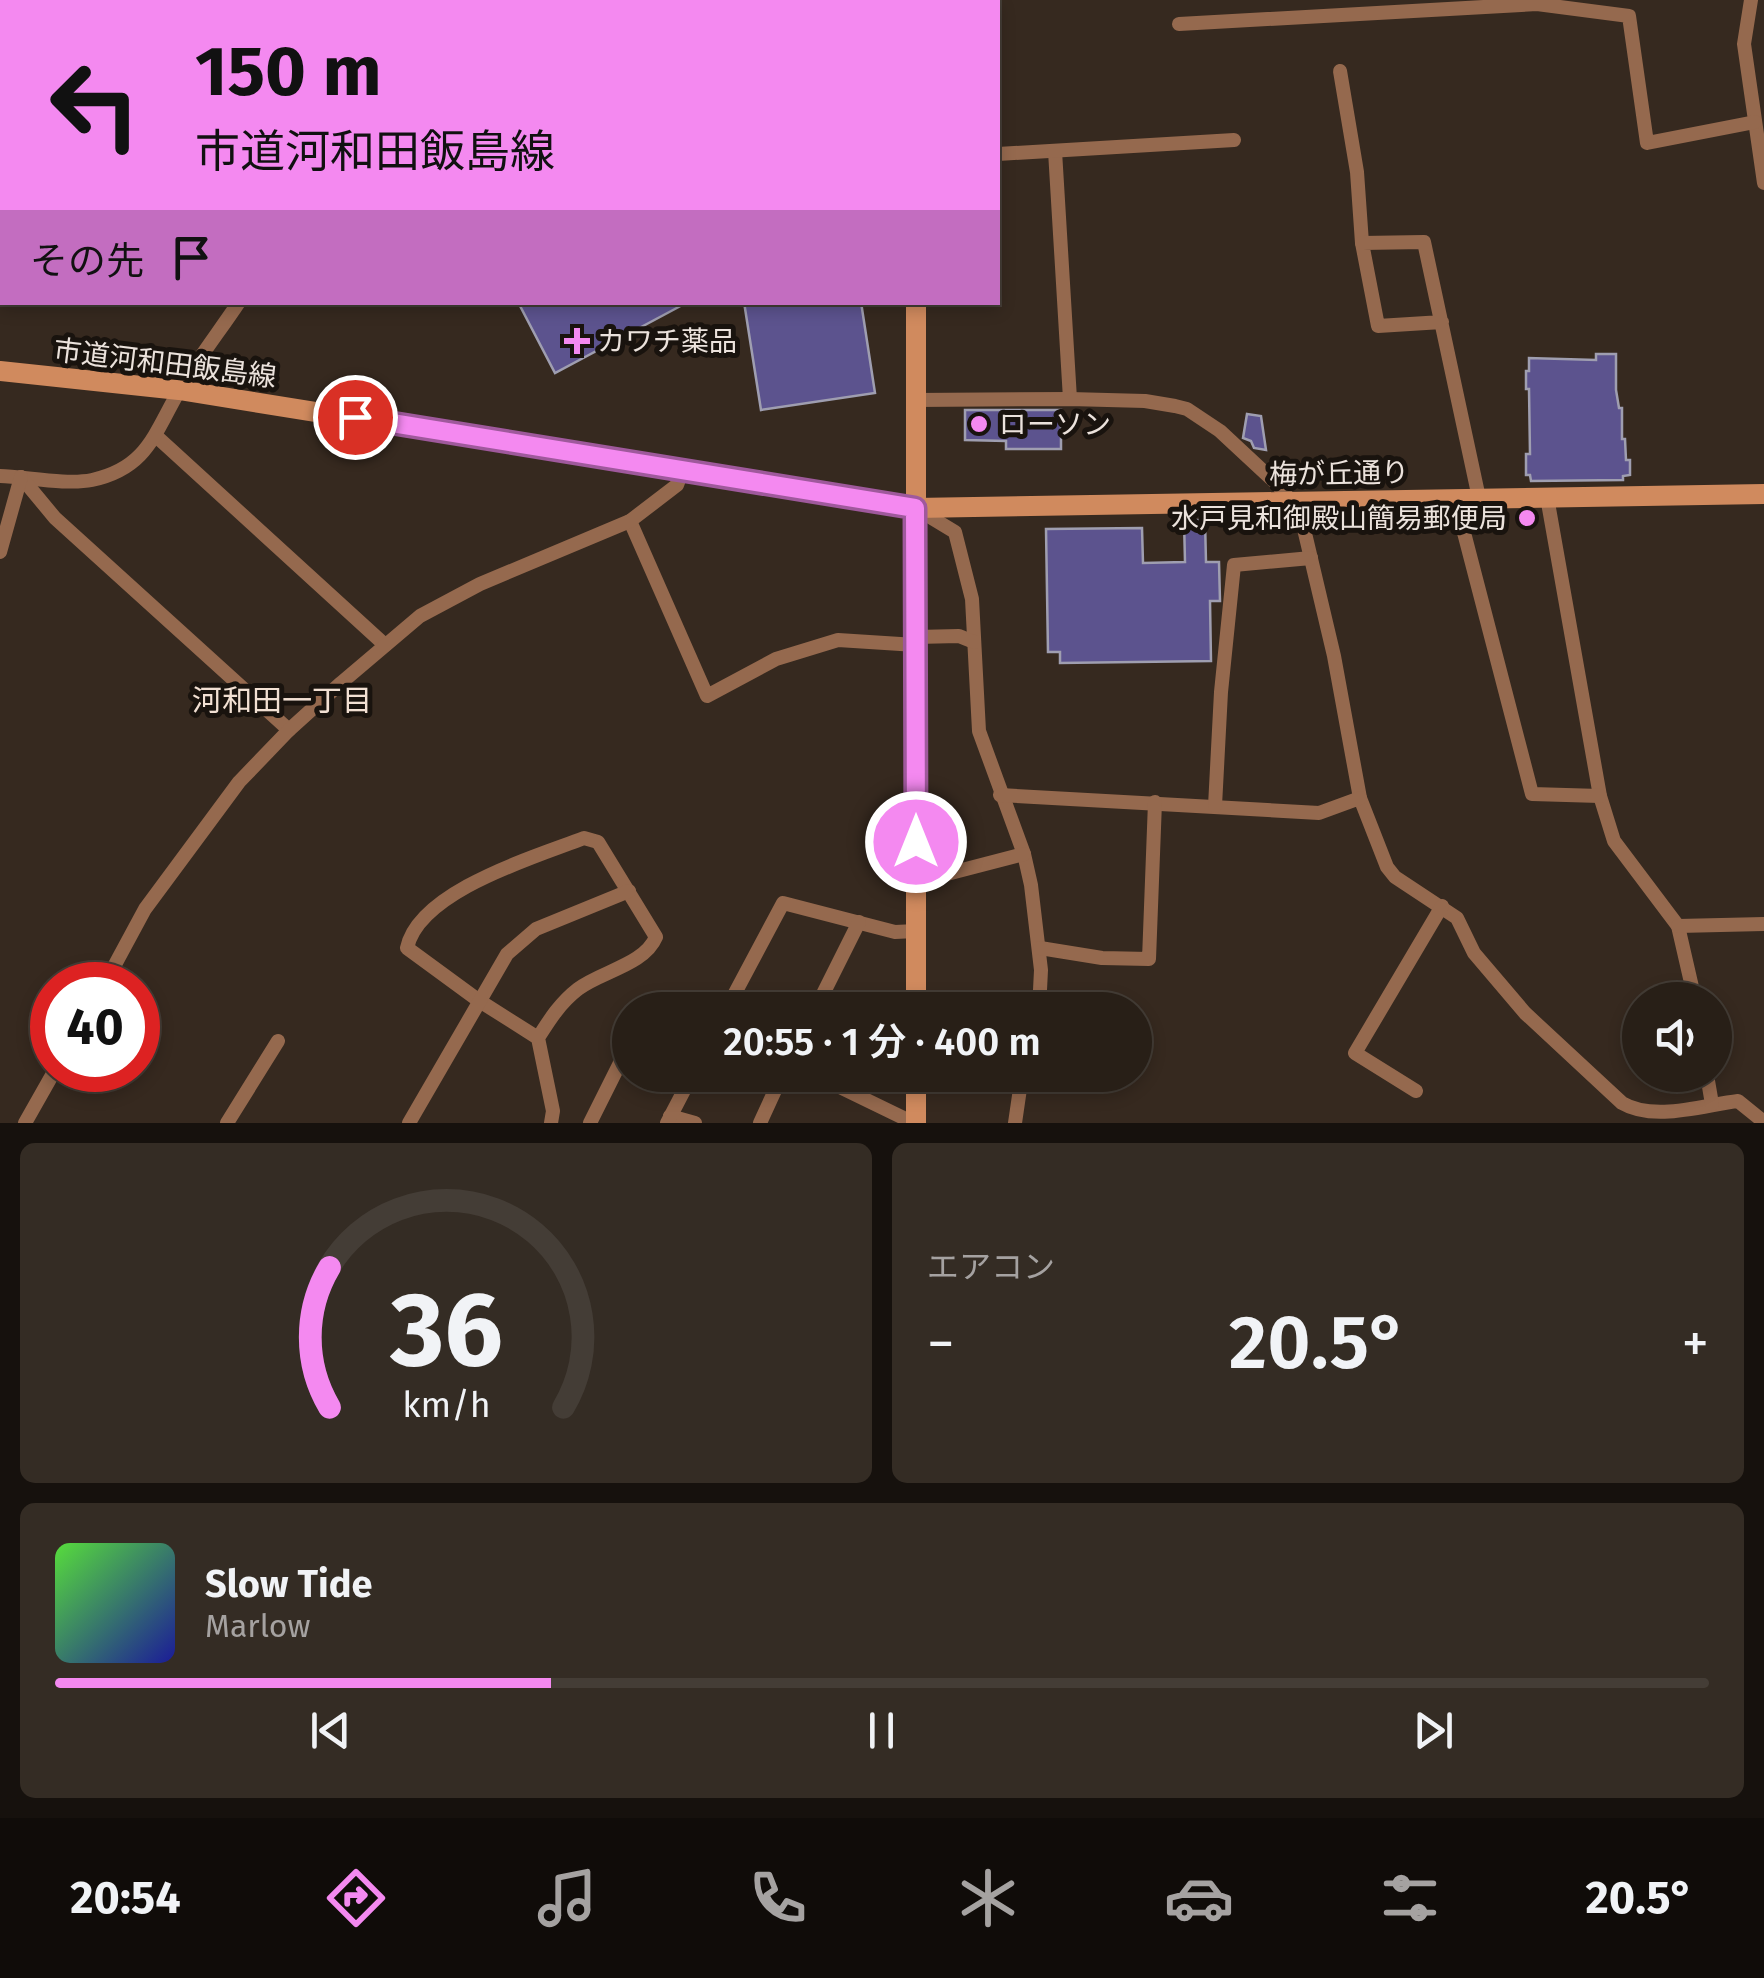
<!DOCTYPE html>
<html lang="ja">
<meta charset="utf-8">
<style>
body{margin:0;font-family:"Fira Sans","Noto Sans JP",sans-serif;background:#342c24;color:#f1f3f6;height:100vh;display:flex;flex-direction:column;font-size:38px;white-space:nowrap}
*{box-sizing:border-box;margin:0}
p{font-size:32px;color:#a5a2a1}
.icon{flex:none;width:55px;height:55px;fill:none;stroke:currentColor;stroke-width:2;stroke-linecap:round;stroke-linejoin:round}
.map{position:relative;height:1123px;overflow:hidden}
.drawer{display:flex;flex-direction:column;gap:20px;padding:20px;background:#16110d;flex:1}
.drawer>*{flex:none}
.top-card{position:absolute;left:0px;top:0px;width:1000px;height:305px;box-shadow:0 5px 15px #0003,0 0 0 2px #443d36;background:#f489f0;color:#111;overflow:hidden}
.tools{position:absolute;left:1622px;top:982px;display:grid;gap:20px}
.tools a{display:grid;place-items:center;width:110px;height:110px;border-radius:50%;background:#281f17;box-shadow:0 5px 15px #0003,0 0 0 2px #443d36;font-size:50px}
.speed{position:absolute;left:30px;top:962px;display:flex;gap:20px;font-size:50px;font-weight:700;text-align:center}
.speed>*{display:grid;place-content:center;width:130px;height:130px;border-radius:50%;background:#281f17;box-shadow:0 5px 15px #0003,0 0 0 2px #443d36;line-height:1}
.speed .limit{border:15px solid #d22;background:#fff;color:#111}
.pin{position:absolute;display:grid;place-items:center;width:85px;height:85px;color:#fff;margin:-42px;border:5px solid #fff;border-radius:50%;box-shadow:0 2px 10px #0007}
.me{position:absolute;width:110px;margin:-55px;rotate:0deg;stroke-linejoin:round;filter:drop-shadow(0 0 8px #0008)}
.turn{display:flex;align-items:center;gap:35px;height:210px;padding:0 30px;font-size:45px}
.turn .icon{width:130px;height:130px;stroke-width:2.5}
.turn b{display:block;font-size:70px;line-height:85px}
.then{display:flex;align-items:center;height:95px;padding:0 30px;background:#0003;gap:20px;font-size:38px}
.big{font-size:75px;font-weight:600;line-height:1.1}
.drawer .tile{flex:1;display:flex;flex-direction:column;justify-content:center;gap:15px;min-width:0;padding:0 35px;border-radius:15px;background:#342c24}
.drawer .dial{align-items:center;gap:0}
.dial svg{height:260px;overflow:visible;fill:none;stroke:#443d36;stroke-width:7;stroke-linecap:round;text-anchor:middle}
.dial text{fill:#f1f3f6;stroke:none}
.song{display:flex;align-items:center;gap:30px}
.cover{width:120px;height:120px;border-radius:15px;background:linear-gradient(135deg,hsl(110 70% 55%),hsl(240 70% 35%))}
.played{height:10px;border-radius:5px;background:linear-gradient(90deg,#f489f0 30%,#443d36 30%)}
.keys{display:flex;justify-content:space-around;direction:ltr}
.heat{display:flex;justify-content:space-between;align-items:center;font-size:55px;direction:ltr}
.drawer .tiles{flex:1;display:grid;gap:20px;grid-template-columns:1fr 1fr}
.tile:last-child{grid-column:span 2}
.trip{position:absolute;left:612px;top:992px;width:540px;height:100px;border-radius:50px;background:#281f17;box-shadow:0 5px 15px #0003,0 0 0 2px #443d36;font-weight:600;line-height:100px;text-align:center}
.tab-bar{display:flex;height:160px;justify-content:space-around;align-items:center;background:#100c09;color:#a5a2a1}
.tab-bar .icon{width:70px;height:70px}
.tab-bar .selected{color:#f489f0}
.tab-bar b{font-size:45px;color:#f1f3f6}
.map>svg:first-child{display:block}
.building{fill:#5c538e;stroke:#9f9eb0;stroke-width:2.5}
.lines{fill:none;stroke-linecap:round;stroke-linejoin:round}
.street{stroke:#95694e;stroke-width:14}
.secondary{stroke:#d08a5e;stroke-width:20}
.route-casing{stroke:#9f599c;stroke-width:25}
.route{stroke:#f489f0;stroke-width:18}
.poi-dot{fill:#f489f0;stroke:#19130e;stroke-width:4}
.labels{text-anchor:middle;stroke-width:10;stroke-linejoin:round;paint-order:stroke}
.poi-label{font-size:28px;fill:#ebe2dc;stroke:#19130e;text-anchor:start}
.street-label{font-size:28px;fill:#ebe2dc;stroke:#19130e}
.neighbourhood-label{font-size:30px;fill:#f2e0d3;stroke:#19130e}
</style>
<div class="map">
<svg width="1764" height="1123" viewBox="0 0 1764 1123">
<rect width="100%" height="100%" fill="#36291f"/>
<g class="building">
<path d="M518,302h170l-133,71z"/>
<path d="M744,302h117l14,91 -114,17z"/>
<path d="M1596,354h20v36l3,18h3v31h3l1,21h4v15l-7,1v4l-92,1 -1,-6h-4v-21h4l-1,-65h-3v-18h3v-13l67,2z"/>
<path d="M965,410h96v39h-55v-8l-41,-1z"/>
<path d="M1247,414l14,2 5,34 -12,-2 -3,-7 -8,-3z"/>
<path d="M1184,520h21l1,42h13l1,39h-10l1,60 -151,2v-11h-12l-2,-123 96,-1 1,35 42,-1z"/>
</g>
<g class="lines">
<g class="street">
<path d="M504,0l2,2"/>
<path d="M1751,0l-7,44 20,139"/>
<path d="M448,2l2,-2"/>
<path d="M1179,24l358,-20 92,12 18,127 108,-21"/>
<path d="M1340,71l17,101 5,71"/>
<path d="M1055,151l15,248"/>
<path d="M998,154l236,-14"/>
<path d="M1442,322l-64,4 -16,-83 62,-1 55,256"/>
<path d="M915,400l155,-1 75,2 30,5 12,3 33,22 56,52 24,29 34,144 26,142 27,69 8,10 62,41 17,35 51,60 97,90c32,19 82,2 116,-2l26,21"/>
<path d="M156,436l229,209"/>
<path d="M0,476c26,1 67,9 92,4 55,-12 62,-46 87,-89 17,-30 40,-59 60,-89"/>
<path d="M21,477l34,41 234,212"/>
<path d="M1547,497l53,299 14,45 64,85 17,74"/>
<path d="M1455,498l77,296 68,2"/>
<path d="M917,509l38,23 17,67 7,132 45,123 7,31 10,85 -2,40"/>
<path d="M630,521l77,175 69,-37 62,-19 78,5"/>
<path d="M0,552l21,-75"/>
<path d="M916,637l43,-1 15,6"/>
<path d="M1000,795l319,18 41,-15"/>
<path d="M1215,806l6,-114 13,-127 77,-7"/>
<path d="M916,882l108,-28"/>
<path d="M1678,926l86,-2"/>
<path d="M1040,948l62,10 47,1 6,-157"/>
<path d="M104,985l41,-76 94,-127 50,-52 52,-47 79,-67 60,-32 150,-63 47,-36 6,-16"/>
<path d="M726,1010l57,-107 112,29 21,-1"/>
<path d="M815,1010l44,-88"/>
<path d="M538,1038c12,-19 22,-35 40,-49 24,-18 66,-24 78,-52l-58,-95 -14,-4c-49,19 -165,53 -177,110l71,52 60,38 15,73 -2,12"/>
<path d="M815,1075l99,48"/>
<path d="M1707,1075l5,29"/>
<path d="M1416,1091l-61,-38 87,-147"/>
<path d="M670,1116l25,7"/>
<path d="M25,1123l30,-53"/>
<path d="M227,1123l51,-82"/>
<path d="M409,1123l98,-169 29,-25 93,-38"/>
<path d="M590,1123l33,-66 7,-3"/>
<path d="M667,1123l25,-48"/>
<path d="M760,1123l22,-48"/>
<path d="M1015,1123l7,-48"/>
</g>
<g class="secondary">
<path d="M917,0v2"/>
<path d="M916,302v708"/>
<path d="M0,371l179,19 736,118 849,-14"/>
<path d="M916,1075v48"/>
</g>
</g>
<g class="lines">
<g class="route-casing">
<path id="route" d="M355,417l560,91 1,334"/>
</g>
<use href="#route" class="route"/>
</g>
<g class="poi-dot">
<path d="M572 326h10v10h10v10h-10v10h-10v-10h-10v-10h10z"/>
<circle cx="979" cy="424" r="10"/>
<circle cx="1527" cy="518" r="10"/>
</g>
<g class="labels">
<g class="poi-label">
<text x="597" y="351">カワチ薬品</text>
<text x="999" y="434">ローソン</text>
<text x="1507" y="528" text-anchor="end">水戸見和御殿山簡易郵便局</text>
</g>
<g class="street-label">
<text transform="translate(165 363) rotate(7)" y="10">市道河和田飯島線</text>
<text transform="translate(1339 473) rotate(-1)" y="10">梅が丘通り</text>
</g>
<g class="neighbourhood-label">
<text x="282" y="711">河和田一丁目</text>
</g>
</g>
</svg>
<div class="tools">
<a><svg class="icon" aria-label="sound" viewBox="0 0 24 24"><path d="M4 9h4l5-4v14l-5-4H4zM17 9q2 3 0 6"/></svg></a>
</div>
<div class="speed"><div class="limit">40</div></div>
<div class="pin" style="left:355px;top:417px;background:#d93025"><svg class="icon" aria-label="arrive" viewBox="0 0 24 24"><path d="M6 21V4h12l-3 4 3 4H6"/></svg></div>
<svg class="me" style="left:916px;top:842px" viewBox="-20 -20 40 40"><circle r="17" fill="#f489f0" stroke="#fff" stroke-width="3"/><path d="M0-11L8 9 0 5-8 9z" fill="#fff"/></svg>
<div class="trip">20:55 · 1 分 · 400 m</div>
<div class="top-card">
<div class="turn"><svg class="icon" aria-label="left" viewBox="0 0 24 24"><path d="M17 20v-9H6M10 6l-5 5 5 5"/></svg><div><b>150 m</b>市道河和田飯島線</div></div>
<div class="then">その先<svg class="icon" aria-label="arrive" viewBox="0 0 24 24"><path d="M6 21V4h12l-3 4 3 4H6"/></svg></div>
</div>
</div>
<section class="drawer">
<div class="tiles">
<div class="tile dial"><svg viewBox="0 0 100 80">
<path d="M14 69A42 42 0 1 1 86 69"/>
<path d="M14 69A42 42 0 0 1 14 26" stroke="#f489f0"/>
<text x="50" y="56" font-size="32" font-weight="700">36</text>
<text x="50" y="72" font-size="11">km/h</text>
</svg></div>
<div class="tile"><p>エアコン</p>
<div class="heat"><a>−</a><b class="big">20.5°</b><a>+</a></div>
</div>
<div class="tile">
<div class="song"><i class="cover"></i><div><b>Slow Tide</b><p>Marlow</p></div></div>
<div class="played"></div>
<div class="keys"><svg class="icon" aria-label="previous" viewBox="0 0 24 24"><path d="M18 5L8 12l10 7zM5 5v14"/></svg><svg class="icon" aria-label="pause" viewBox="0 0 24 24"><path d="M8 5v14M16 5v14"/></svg><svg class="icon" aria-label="next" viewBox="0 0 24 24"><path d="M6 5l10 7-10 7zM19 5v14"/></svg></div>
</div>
</div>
</section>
<nav class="tab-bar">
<b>20:54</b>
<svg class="icon selected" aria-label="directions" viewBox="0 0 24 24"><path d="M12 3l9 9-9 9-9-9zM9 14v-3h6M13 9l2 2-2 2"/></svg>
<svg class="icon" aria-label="music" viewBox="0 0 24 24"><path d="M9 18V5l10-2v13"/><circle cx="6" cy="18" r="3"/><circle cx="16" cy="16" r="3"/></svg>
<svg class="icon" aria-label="phone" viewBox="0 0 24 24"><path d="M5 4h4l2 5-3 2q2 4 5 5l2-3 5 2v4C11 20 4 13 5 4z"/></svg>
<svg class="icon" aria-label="climate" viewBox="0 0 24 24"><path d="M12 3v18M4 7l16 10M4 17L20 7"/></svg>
<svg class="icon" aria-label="car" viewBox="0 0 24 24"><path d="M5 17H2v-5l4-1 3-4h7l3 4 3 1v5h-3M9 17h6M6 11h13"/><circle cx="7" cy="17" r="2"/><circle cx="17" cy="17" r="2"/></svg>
<svg class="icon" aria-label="filters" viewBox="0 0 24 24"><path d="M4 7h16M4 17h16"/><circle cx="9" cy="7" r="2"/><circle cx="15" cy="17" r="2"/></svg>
<b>20.5°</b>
</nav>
